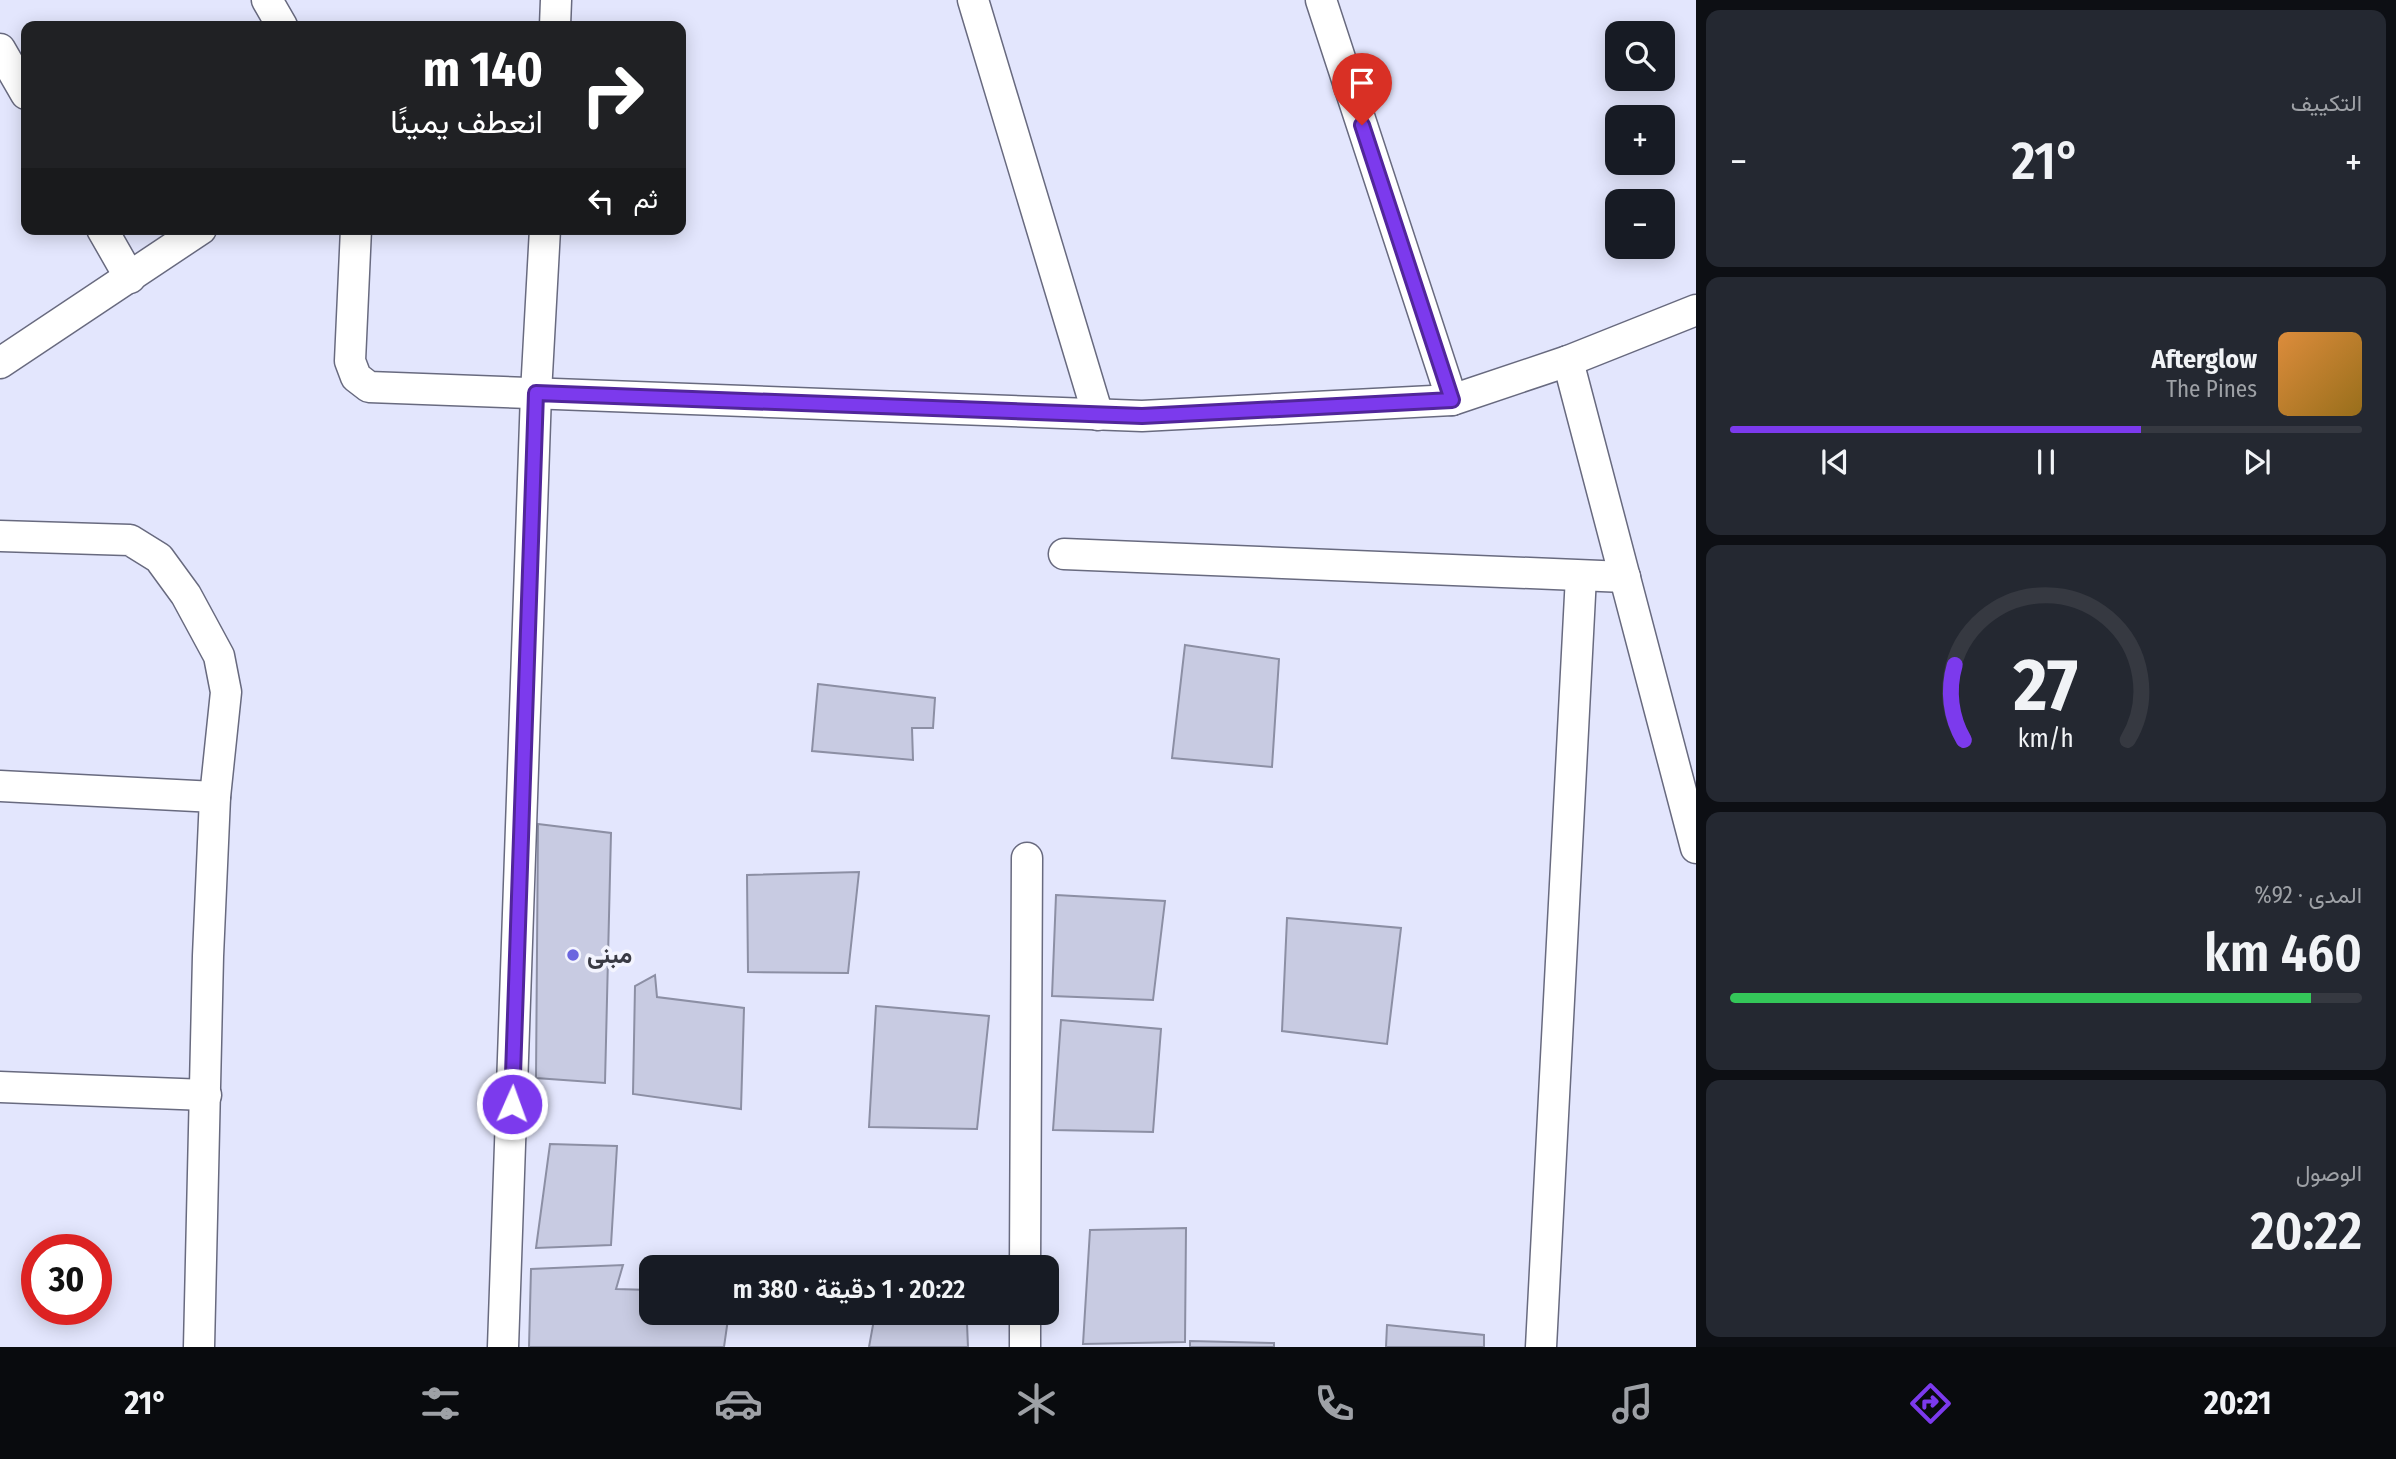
<!DOCTYPE html>
<html lang="ar">
<meta charset="utf-8">
<style>
body{margin:0;font-family:"Fira Sans Condensed",Vazirmatn,sans-serif;background:#242831;color:#f1f3f6;direction:rtl;height:100vh;display:flex;flex-direction:column;font-size:26px;white-space:nowrap}
*{box-sizing:border-box;margin:0}
p{font-size:23px;color:#9ea1a6}
.icon{flex:none;width:38px;height:38px;fill:none;stroke:currentColor;stroke-width:2;stroke-linecap:round;stroke-linejoin:round}
.map{position:relative;flex:1;overflow:hidden;direction:ltr}
.details{display:flex;flex-direction:column;gap:10px;padding:10px;background:#0d0f14;width:700px}
.details>*{flex:none}
.top-card{position:absolute;left:21px;top:21px;width:665px;height:214px;border-radius:14px;box-shadow:0 4px 18px #0003;direction:rtl;background:#202124;color:#fff;overflow:hidden}
.fabs{position:absolute;left:1605px;top:21px;display:grid;gap:14px}
.fabs a{display:grid;place-items:center;width:70px;height:70px;border-radius:14px;background:#171b24;box-shadow:0 4px 18px #0003;font-size:35px}
.speed{position:absolute;left:21px;top:1234px;display:flex;gap:14px;font-size:35px;font-weight:700;text-align:center}
.speed>*{display:grid;place-content:center;width:91px;height:91px;border-radius:50%;background:#171b24;box-shadow:0 4px 18px #0003;line-height:1}
.speed .limit{border:10px solid #d22;background:#fff;color:#111}
.pin{position:absolute;display:grid;place-items:center;width:60px;height:60px;color:#fff;margin:-72px -30px;border-radius:50% 50% 50% 0;rotate:-45deg;box-shadow:0 0 7px #0007}
.pin .icon{rotate:45deg}
.me{position:absolute;width:77px;margin:-38px;rotate:2deg;stroke-linejoin:round;filter:drop-shadow(0 0 5px #0008)}
.turn{display:flex;align-items:center;gap:24px;height:147px;padding:0 28px;font-size:32px}
.turn .icon{width:91px;height:91px;stroke-width:2.5}
.turn b{display:block;font-size:49px;line-height:60px}
.then{display:flex;align-items:center;height:66px;padding:0 28px;background:#0003;gap:14px;font-size:26px}
.big{font-size:52px;font-weight:600;line-height:1.1}
.details .widget{flex:1;display:flex;flex-direction:column;justify-content:center;gap:10px;min-width:0;padding:0 24px;border-radius:14px;background:#242831}
.details .dial{align-items:center;gap:0}
.dial svg{height:182px;overflow:visible;fill:none;stroke:#363941;stroke-width:7;stroke-linecap:round;text-anchor:middle}
.dial text{fill:#f1f3f6;stroke:none}
.song{display:flex;align-items:center;gap:21px}
.cover{width:84px;height:84px;border-radius:10px;background:linear-gradient(135deg,hsl(30 70% 55%),hsl(40 70% 35%))}
.played{height:7px;border-radius:4px;background:linear-gradient(90deg,#7c3aed 65%,#363941 65%)}
.keys{display:flex;justify-content:space-around;direction:ltr}
.heat{display:flex;justify-content:space-between;align-items:center;font-size:38px;direction:ltr}
.charge{height:10px;border-radius:5px;background:linear-gradient(90deg,#34c759 92%,#363941 0)}
.trip{position:absolute;left:639px;top:1255px;width:420px;height:70px;border-radius:14px;background:#171b24;box-shadow:0 4px 18px #0003;font-weight:600;line-height:70px;text-align:center;direction:rtl}
.dock{display:flex;height:112px;justify-content:space-around;align-items:center;background:#090b0e;color:#9ea1a6}
.dock .icon{width:49px;height:49px}
.dock .current{color:#7c3aed}
.dock b{font-size:32px;color:#f1f3f6}
main{display:flex;flex:1;min-height:0}
.map>svg:first-child{display:block}
.building{fill:#c8cbe2;stroke:#8c8fa4;stroke-width:2}
.lines{fill:none;stroke-linecap:round;stroke-linejoin:round}
.minor-casing{stroke:#686a7f;stroke-width:33}
.minor{stroke:#fff;stroke-width:30}
.route-casing{stroke:#51269a;stroke-width:18}
.route{stroke:#7c3aed;stroke-width:12}
.poi-dot{fill:#6a65df;stroke:#f3f4fe;stroke-width:2.5}
.labels{text-anchor:middle;stroke-width:7;stroke-linejoin:round;paint-order:stroke}
.poi-label{font-size:24px;font-weight:bold;fill:#393a43;stroke:#f3f4fe;text-anchor:start}
</style>
<main>
<section class="details">
<div class="widget"><p>التكييف</p>
<div class="heat"><a>−</a><b class="big">21°</b><a>+</a></div>
</div>
<div class="widget">
<div class="song"><i class="cover"></i><div><b>Afterglow</b><p>The Pines</p></div></div>
<div class="played"></div>
<div class="keys"><svg class="icon" aria-label="previous" viewBox="0 0 24 24"><path d="M18 5L8 12l10 7zM5 5v14"/></svg><svg class="icon" aria-label="pause" viewBox="0 0 24 24"><path d="M8 5v14M16 5v14"/></svg><svg class="icon" aria-label="next" viewBox="0 0 24 24"><path d="M6 5l10 7-10 7zM19 5v14"/></svg></div>
</div>
<div class="widget dial"><svg viewBox="0 0 100 80">
<path d="M14 69A42 42 0 1 1 86 69"/>
<path d="M14 69A42 42 0 0 1 10 36" stroke="#7c3aed"/>
<text x="50" y="56" font-size="32" font-weight="700">27</text>
<text x="50" y="72" font-size="11">km/h</text>
</svg></div>
<div class="widget"><p>المدى · 92%</p><b class="big">460 km</b><div class="charge"></div></div>
<div class="widget"><p>الوصول</p><b class="big">20:22</b></div>
</section>
<div class="map">
<svg width="1696" height="1347" viewBox="0 0 1696 1347">
<rect width="100%" height="100%" fill="#e3e6fd"/>
<g class="building">
<path d="M1185,645l94,14 -7,108 -100,-9z"/>
<path d="M818,684l117,14 -2,30h-21l1,32 -101,-9z"/>
<path d="M538,824l73,9 -6,250 -69,-5z"/>
<path d="M859,872l-11,101 -100,-1 -1,-97z"/>
<path d="M1056,895l109,6 -12,99 -101,-4z"/>
<path d="M1287,918l114,10 -14,116 -105,-13z"/>
<path d="M655,975l2,22 87,11 -3,101 -108,-15 2,-108z"/>
<path d="M876,1006l113,10 -12,113 -108,-2z"/>
<path d="M1061,1020l100,9 -8,103 -100,-2z"/>
<path d="M550,1144l67,2 -6,99 -75,3z"/>
<path d="M1186,1228l-1,114 -102,2 7,-114z"/>
<path d="M623,1265l-7,24 35,1v22h78l-5,35h-195l2,-78z"/>
<path d="M875,1314l92,10 1,23h-99z"/>
<path d="M1387,1325l97,10v12h-98z"/>
<path d="M1190,1341l84,2v4h-84z"/>
</g>
<g class="lines">
<g class="minor-casing">
<g id="minor">
<path d="M267,0l15,26"/>
<path d="M973,0l125,415"/>
<path d="M1321,0l131,400"/>
<path d="M555,26l1,-26"/>
<path d="M0,49l26,45"/>
<path d="M102,229l28,49"/>
<path d="M356,229l-6,132 6,16 13,10 773,29 310,-16 116,-39 128,-51"/>
<path d="M1568,361l128,487"/>
<path d="M0,363l201,-134"/>
<path d="M0,536l130,4 29,18 27,37 33,61 7,36 -11,105"/>
<path d="M1064,554l561,23"/>
<path d="M0,786l215,11 -7,159 -9,391"/>
<path d="M0,1087l206,8"/>
<path d="M1025,1267l2,-409"/>
<path d="M503,1347l33,-954 9,-164"/>
<path d="M1025,1347v-35"/>
<path d="M1541,1347l40,-771"/>
</g>
</g>
<use href="#minor" class="minor"/>
</g>
<g class="lines">
<g class="route-casing">
<path id="route" d="M512,1104l24,-711 606,23 310,-16 -90,-275"/>
</g>
<use href="#route" class="route"/>
</g>
<circle class="poi-dot" cx="573" cy="955" r="7"/>
<g class="labels">
<g class="poi-label">
<text x="587" y="963">مبنى</text>
</g>
</g>
</svg>
<div class="fabs">
<a><svg class="icon" aria-label="search" viewBox="0 0 24 24"><circle cx="10" cy="10" r="6"/><path d="M15 15l6 6"/></svg></a>
<a>+</a>
<a>−</a>
</div>
<div class="speed"><div class="limit">30</div></div>
<div class="pin" style="left:1362px;top:125px;background:#d93025"><svg class="icon" aria-label="arrive" viewBox="0 0 24 24"><path d="M6 21V4h12l-3 4 3 4H6"/></svg></div>
<svg class="me" style="left:512px;top:1104px" viewBox="-20 -20 40 40"><circle r="17" fill="#7c3aed" stroke="#fff" stroke-width="3"/><path d="M0-11L8 9 0 5-8 9z" fill="#fff"/></svg>
<div class="trip">20:22 · 1 دقيقة · 380 m</div>
<div class="top-card">
<div class="turn"><svg class="icon" aria-label="right" viewBox="0 0 24 24"><path d="M7 20v-9h11M14 6l5 5-5 5"/></svg><div><b>140 m</b>انعطف يمينًا</div></div>
<div class="then">ثم<svg class="icon" aria-label="left" viewBox="0 0 24 24"><path d="M17 20v-9H6M10 6l-5 5 5 5"/></svg></div>
</div>
</div>
</main>
<nav class="dock">
<b>20:21</b>
<svg class="icon current" aria-label="directions" viewBox="0 0 24 24"><path d="M12 3l9 9-9 9-9-9zM9 14v-3h6M13 9l2 2-2 2"/></svg>
<svg class="icon" aria-label="music" viewBox="0 0 24 24"><path d="M9 18V5l10-2v13"/><circle cx="6" cy="18" r="3"/><circle cx="16" cy="16" r="3"/></svg>
<svg class="icon" aria-label="phone" viewBox="0 0 24 24"><path d="M5 4h4l2 5-3 2q2 4 5 5l2-3 5 2v4C11 20 4 13 5 4z"/></svg>
<svg class="icon" aria-label="climate" viewBox="0 0 24 24"><path d="M12 3v18M4 7l16 10M4 17L20 7"/></svg>
<svg class="icon" aria-label="car" viewBox="0 0 24 24"><path d="M5 17H2v-5l4-1 3-4h7l3 4 3 1v5h-3M9 17h6M6 11h13"/><circle cx="7" cy="17" r="2"/><circle cx="17" cy="17" r="2"/></svg>
<svg class="icon" aria-label="filters" viewBox="0 0 24 24"><path d="M4 7h16M4 17h16"/><circle cx="9" cy="7" r="2"/><circle cx="15" cy="17" r="2"/></svg>
<b>21°</b>
</nav>
